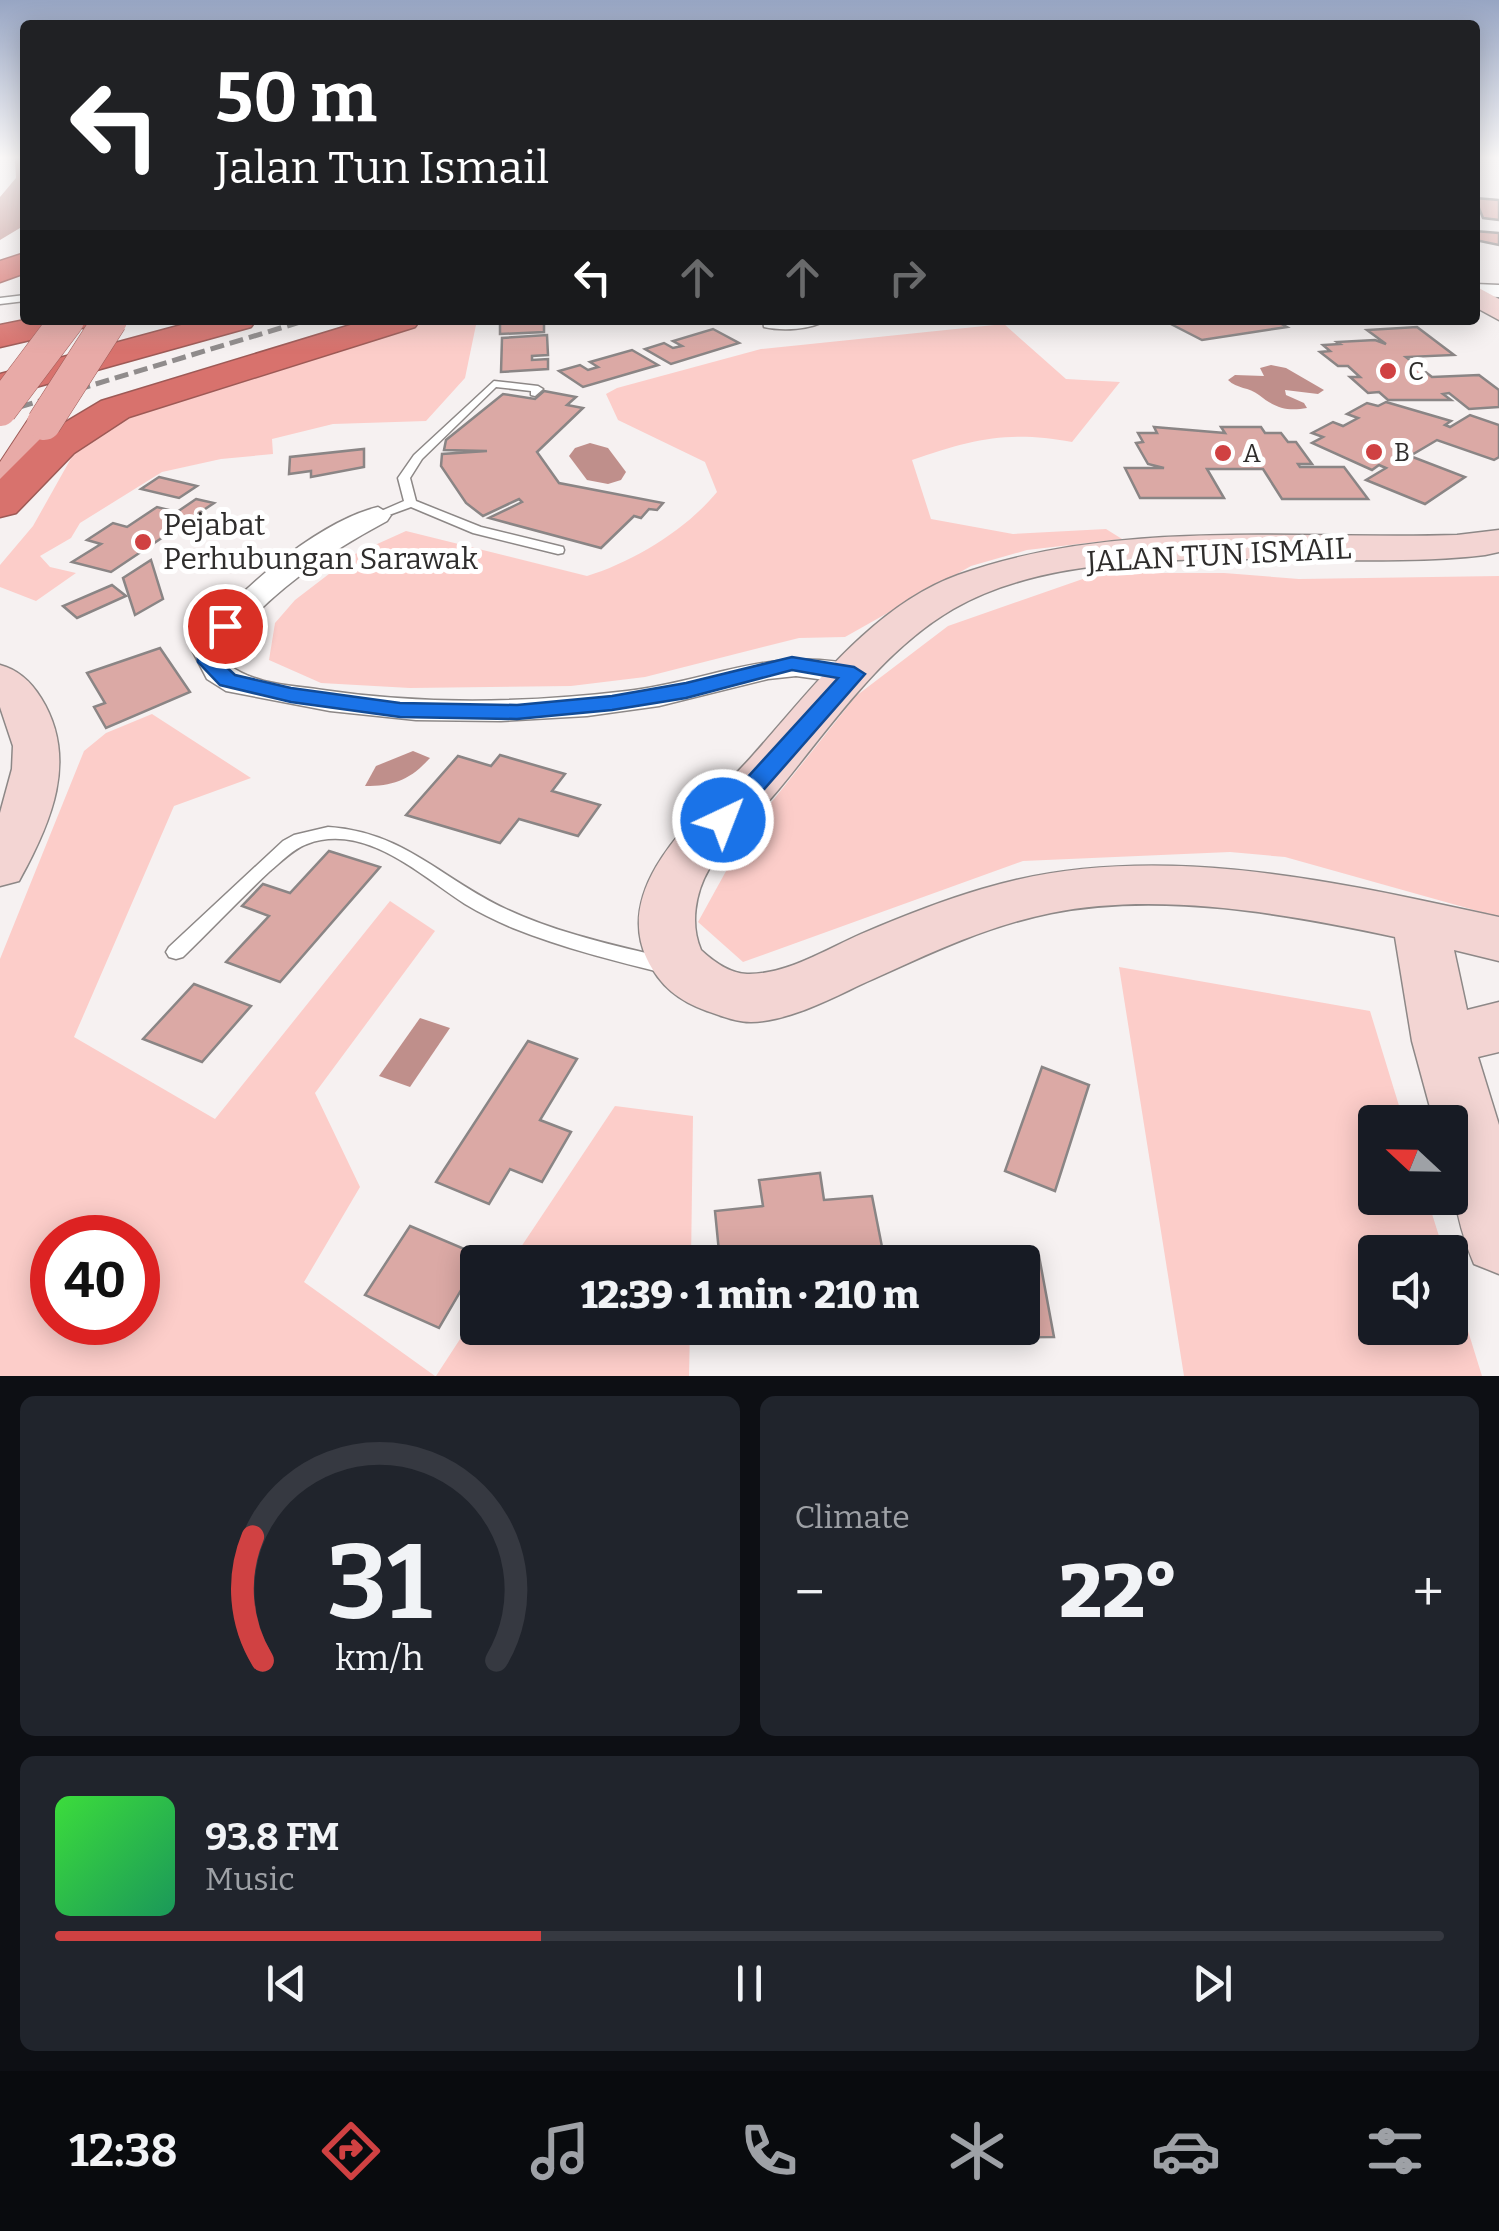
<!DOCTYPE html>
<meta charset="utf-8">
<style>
body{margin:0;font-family:Bitter,serif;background:#20242c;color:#f1f3f6;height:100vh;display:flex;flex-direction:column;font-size:38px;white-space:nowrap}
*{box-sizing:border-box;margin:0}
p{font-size:32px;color:#9ea1a6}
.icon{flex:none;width:55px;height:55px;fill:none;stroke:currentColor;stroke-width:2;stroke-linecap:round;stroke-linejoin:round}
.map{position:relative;height:1376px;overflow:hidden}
.side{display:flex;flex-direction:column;gap:20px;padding:20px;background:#0d0f14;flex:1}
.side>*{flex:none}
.hud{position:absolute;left:20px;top:20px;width:1460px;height:305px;border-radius:10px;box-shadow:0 5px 25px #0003;background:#202124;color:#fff;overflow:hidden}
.needle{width:65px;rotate:292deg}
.buttons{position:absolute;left:1358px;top:1105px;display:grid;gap:20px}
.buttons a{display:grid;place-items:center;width:110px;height:110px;border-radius:10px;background:#171b24;box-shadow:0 5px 25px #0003;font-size:50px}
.speed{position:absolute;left:30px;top:1215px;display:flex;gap:20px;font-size:50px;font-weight:700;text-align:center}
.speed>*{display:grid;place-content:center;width:130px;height:130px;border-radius:50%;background:#171b24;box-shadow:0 5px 25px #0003;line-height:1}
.speed .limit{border:15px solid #d22;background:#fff;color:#111}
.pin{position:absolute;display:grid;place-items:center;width:85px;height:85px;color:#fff;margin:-42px;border:5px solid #fff;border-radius:50%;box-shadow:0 2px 10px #0007}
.me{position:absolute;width:110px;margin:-55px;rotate:43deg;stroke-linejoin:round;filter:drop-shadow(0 0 8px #0008)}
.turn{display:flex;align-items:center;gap:35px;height:210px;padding:0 30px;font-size:45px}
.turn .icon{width:130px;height:130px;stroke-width:2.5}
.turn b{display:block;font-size:70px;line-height:85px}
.lanes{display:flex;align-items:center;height:95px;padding:0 30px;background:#0003;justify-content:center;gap:50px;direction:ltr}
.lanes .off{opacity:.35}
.big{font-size:75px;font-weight:800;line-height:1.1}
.side .tile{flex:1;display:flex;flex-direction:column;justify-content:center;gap:15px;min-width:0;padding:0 35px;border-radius:15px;background:#20242c}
.side .dial{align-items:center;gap:0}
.dial svg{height:260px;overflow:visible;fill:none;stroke:#363941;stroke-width:7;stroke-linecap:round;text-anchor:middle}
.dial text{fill:#f1f3f6;stroke:none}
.song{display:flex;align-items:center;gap:30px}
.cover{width:120px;height:120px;border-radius:15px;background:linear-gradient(135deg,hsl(120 70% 55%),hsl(150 70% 35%))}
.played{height:10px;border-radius:5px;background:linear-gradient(90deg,#d04142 35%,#363941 35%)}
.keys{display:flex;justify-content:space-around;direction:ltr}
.heat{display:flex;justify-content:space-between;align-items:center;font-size:55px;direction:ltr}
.side .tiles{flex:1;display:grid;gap:20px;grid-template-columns:1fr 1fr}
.tile:last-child{grid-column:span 2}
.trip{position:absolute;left:460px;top:1245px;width:580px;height:100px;border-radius:10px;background:#171b24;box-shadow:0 5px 25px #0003;font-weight:800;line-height:100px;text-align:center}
.tab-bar{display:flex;height:160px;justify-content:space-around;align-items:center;background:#090b0e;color:#9ea1a6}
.tab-bar .icon{width:70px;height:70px}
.tab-bar .active{color:#d04142}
.tab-bar b{font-size:45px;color:#f1f3f6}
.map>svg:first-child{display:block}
.green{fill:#fccdc9;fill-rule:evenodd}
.water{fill:#bf8f8b}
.building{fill:#dba9a5;stroke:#8a8585;stroke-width:2.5}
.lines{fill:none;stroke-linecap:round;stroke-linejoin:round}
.lane-casing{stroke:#8d8887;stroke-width:3}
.street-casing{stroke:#8d8887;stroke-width:3}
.secondary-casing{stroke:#8d8887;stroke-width:3}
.primary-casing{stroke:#9d5a56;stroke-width:2}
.highway-casing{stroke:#9d5a56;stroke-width:3}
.lane{fill:#fff;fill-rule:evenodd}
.street{fill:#fff;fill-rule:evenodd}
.secondary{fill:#f3d5d3;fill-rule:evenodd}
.primary{fill:#e8aaa7;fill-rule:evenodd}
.highway{fill:#d8726d;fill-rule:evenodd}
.rail{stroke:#908c8c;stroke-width:5;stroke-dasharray:14 6;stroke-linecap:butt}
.primary-bridge-casing{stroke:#9d5a56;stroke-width:35;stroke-linecap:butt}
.primary-bridge{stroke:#e8aaa7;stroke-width:34}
.route{fill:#1a73e8;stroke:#114b97;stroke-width:2.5}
.poi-dot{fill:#d04142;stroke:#fff;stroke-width:4}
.labels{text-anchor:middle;stroke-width:10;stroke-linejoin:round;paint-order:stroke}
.far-poi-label{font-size:25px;fill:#2f2d2c;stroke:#fff;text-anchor:start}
.poi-label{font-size:30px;fill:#2f2d2c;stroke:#fff;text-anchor:start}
.street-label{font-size:30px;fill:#2f2d2c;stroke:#fff}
</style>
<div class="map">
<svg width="1499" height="1376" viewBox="0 0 1499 1376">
<rect width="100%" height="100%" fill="#f6f1f1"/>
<g class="green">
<path d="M425,320h52l-12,58 -39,43 -93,3 -61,15 1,15 -52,5 -59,13 -82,51 -9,15 -31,18 10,11 26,6 -40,28 -36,-14v-22l33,-39 41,-73 51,-35 179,-62z"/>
<path d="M1004,324l62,55 54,3 -48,60c-63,-12 -100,-3 -160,18l19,59 82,15 93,-5 16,10 -95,11 -56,16 -126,71 -46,1 -154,39 -74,9 -161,2 -89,-5 -52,-23 6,-37 20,-23 60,-46 51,-23 181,45c46,-14 100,-47 130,-84l-12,-30 -87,-42 -12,-26 11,-6 144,-39z"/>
<path d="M1100,573h124l75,6 200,-3v341l-214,-60 -55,-5 -207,9 -280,101 -45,-40 49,-89 109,-137 92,-70z"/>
<path d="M152,714l99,64 -77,28 -100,231 141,82 175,-218 45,30 -120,162 45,94 -56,95 131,94h-435v-417l84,-208 22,-18zM52,1238h86v84h-86z"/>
<path d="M1119,967l251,44 34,111h-29v76h52l17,54h-69v76h75v-55l32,103h-298z"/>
<path d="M615,1106l78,10 -2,146h-180z"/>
<path d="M477,1313l1,15h212l-1,48h-253z"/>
</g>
<g class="water">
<path d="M15,157h10v68l-25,15v-43l16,-19z"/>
<path d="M1271,365l15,3 38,22 -6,4 -33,-4 1,5 18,8 3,5c-21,4 -33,-1 -48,-13 -10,-8 -22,-6 -31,-15l7,-5 29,1 -4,-8z"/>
<path d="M590,443l18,5 18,24 -5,8 -13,4 -21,-4 -18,-24 6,-8z"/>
<path d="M413,751l17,7c-20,22 -36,28 -65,28l11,-20z"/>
<path d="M420,1018l30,10 -40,59 -31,-11z"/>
</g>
<g class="building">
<path d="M1475,198l24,2v20l-16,-2z"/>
<path d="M1475,231l24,2v12l-24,-5z"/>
<path d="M500,320h44v12l-44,2z"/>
<path d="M1163,320h117l-4,1 11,6 -85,13z"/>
<path d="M1417,327l37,28 -48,2 26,20 47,-2 20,15v17l-30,2 -20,-16 -6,1 8,6h-63l-9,-8 -11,1 -18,-16h10l-12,-11h-10l-18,-14 10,-1 -7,-6 17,-1 -3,-2 38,-2 11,4 -19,-14z"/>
<path d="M713,329l26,14 -68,21 -26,-15 19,-6 9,5 9,-2 -9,-5z"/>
<path d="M547,335l1,20 -16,1v4l16,-1v10l-47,3 1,-34z"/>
<path d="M632,350l26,15 -75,22 -24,-16 21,-6 8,5 10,-3 -8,-5z"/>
<path d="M544,391l32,6 -9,8 16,3 -46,44 22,31 104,20 -6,7 -8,-1 -8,9 -7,-2 -33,32 -112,-30 33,-16 -3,-3 -36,17 -17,-13 -25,-37 1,-12 45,-3 -43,-1 2,-10 57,-46 32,5z"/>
<path d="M1386,402l65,19 -6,4 5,2 20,-12 29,10v32l-5,3 -57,-20 -27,16 55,21 -40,27 -59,-24 20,-12 -7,-3 -7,5 -60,-27 11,-6 -11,-4 21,-11 10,4 15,-8 -11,-4 20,-11 11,3z"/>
<path d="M1154,427l71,6 -4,-6h40l4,6h16l7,9h8l16,22h-14l2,3h44l24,32h-86l-19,-30h-56l17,29h-84l-15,-30h39l-16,-4 -12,-21 7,-1 -5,-9h19z"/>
<path d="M364,449v18l-53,10v-6l-22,3 1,-17z"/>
<path d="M159,477l38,9 -18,12 -38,-9z"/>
<path d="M196,499l18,4 -103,69 -39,-10 29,-18 -14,-4 26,-17 14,4 30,-20 20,5z"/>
<path d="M151,560l12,39 -28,16 -12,-37z"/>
<path d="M112,585l14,11 -49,22 -14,-12z"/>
<path d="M160,648l30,44 -84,36 -12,-21 11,-4 -18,-30z"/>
<path d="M500,755l65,19 -13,17 48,14 -22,31 -59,-17 -19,24 -94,-28 52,-59 33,10z"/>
<path d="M329,851l51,16 -100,115 -54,-20 43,-46 -27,-10 21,-22 27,9z"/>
<path d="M194,984l57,22 -49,56 -59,-23z"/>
<path d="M528,1041l49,18 -37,61 31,12 -29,50 -32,-13 -21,35 -53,-22z"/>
<path d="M1042,1067l47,18 -34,106 -50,-20z"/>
<path d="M820,1173l4,27 48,-4 13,66h-165l-5,-51 48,-5 -4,-26z"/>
<path d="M410,1226l71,30 -42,72 -74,-33z"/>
<path d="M1039,1256l15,81 -131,1 -1,-10h100v-66h-108v-5z"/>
</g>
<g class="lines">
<g class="lane-casing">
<g id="lane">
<path d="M25,295v6l-25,3v-6z"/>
<path d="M494,381l44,5 5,3 -8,7 -4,-1v-4l-35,-4 -74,72 -12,19 6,23 65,26 82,20 1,3 -1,3 -5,1 -85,-21 -62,-26 -33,12 -6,-4 32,-14 -6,-23 16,-23z"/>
<path d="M328,827c77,5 113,52 178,82 51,24 107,36 161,49l7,3 3,5 -3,5 -7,3c-52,-13 -104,-26 -154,-46 -17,-7 -33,-15 -48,-24 -45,-29 -100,-82 -158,-60 -14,5 -26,18 -37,27 -30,28 -58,58 -87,86l-7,2 -7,-2 -3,-5 3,-5 114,-106 11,-6z"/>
</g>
</g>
<g class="street-casing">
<g id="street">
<path d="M1475,284l24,1v12l-24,-1z"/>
<path d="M763,320h62c-13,10 -44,11 -61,7z"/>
<path d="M378,507l13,8 -4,6c-62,33 -120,73 -163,129l5,15c26,20 63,20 94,25 100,15 204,13 304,1 89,-11 145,-47 238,-24l5,7 -5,7 -11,3 -58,-8 -28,3 -109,27 -72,10 -86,5 -85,-1 -86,-9 -104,-20 -19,-12 -15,-29c36,-52 124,-128 186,-143z"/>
</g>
</g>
<g class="secondary-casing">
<g id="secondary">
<path d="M1475,286l24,13v21l-24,-13z"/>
<path d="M1499,530v22l-14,3c-156,19 -395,-26 -532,54 -72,42 -122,117 -174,180 -23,27 -48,52 -70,80 -14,24 -19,56 -8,81 13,12 28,23 46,24 39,1 80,-25 114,-40 40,-17 80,-33 121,-45 167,-51 352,-8 517,28v44l-45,-11 13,60 32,-8v50l-21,5 21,68v149l-25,-10c-21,-50 -24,-89 -24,-142h-16l-22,-81 -17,-104c-108,-23 -234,-46 -344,-24 -64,13 -121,40 -180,67 -36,16 -79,41 -120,42 -15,0 -30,-6 -44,-11 -28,-10 -47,-25 -60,-52 -37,-79 62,-153 107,-205 58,-65 119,-148 204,-179 158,-57 335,-35 499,-40z"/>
<path d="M0,665c19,5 31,17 41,33 38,61 10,125 -22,183l-19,5v-73l12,-44 1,-23 -13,-39z"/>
</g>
</g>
<g class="primary-casing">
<path id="primary" d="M44,412l13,3 5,8 -48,79 -14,3v-43l31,-47z"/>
</g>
<g class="highway-casing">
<g id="highway">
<path d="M25,253v20l-25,9v-21z"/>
<path d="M25,320h66l-5,7 -86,20v-22z"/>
<path d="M200,320h56l-5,7 -251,70v-23z"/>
<path d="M367,320h53l-5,7 -286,90 -55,36 -58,60 -16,4v-38l44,-44 57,-34z"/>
</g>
</g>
<use href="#lane" class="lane"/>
<use href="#street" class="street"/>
<use href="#secondary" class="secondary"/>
<use href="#primary" class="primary"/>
<use href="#highway" class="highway"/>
<path class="rail" d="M0,413l307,-93"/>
<g class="primary-bridge-casing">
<g id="primary-bridge">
<path d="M0,409l67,-89"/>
<path d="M44,423l66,-103"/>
</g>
</g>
<use href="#primary-bridge" class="primary-bridge"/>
</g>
<linearGradient id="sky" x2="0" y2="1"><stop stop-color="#97a5c3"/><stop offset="0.45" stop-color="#fbf9f9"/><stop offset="1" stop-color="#fbf9f9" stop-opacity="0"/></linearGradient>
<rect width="1499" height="350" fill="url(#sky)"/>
<path class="route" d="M225,620l10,6 -16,24 1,11 15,14 56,13 109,15 117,2 95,-9 74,-13 106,-26 62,10 11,7 -133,152h-18l-4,-6 4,-6 124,-136 -46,-8 -106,28 -74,12 -95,9 -117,-2 -109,-15 -71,-17 -22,-23 -1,-12 20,-28z"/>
<g class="poi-dot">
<circle cx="1388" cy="371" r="10"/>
<circle cx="1374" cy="452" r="10"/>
<circle cx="1223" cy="453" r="10"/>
<circle cx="143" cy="542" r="10"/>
</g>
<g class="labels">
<g class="far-poi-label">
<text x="1408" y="380">C</text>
<text x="1394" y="461">B</text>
<text x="1243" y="462">A</text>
</g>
<g class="poi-label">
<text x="163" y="535">Pejabat<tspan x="163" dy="34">Perhubungan Sarawak</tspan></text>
</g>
<g class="street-label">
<text transform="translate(1219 555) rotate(-3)" y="10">JALAN TUN ISMAIL</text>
</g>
</g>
</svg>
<div class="buttons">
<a><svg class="needle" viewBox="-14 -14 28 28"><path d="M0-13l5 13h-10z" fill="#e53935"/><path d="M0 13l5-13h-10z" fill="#9ea1a6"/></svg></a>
<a><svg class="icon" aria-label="sound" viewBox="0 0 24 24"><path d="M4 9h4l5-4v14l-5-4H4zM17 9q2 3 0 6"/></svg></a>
</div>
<div class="speed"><div class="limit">40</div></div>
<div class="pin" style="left:225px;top:626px;background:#d93025"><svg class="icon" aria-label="arrive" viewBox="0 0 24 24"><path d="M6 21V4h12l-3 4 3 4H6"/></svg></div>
<svg class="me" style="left:723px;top:820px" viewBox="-20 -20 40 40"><circle r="17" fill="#1a73e8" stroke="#fff" stroke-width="3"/><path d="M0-11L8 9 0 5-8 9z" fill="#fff"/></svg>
<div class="trip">12:39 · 1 min · 210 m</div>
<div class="hud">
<div class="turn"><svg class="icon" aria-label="left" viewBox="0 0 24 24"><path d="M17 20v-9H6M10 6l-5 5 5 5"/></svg><div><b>50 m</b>Jalan Tun Ismail</div></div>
<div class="lanes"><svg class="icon" aria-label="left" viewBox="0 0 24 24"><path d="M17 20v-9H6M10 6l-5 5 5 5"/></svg><svg class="icon off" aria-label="ahead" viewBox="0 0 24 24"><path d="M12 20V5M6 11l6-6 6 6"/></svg><svg class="icon off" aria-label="ahead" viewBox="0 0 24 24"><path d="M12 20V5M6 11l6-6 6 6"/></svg><svg class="icon off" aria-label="right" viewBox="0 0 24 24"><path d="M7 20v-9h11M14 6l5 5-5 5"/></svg></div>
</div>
</div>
<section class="side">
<div class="tiles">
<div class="tile dial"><svg viewBox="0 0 100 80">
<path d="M14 69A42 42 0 1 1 86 69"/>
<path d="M14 69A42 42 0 0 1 11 31" stroke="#d04142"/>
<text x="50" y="56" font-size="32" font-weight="700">31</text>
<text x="50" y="72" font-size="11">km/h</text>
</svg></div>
<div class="tile"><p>Climate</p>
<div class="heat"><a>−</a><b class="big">22°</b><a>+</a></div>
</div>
<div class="tile">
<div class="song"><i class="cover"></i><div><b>93.8 FM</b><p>Music</p></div></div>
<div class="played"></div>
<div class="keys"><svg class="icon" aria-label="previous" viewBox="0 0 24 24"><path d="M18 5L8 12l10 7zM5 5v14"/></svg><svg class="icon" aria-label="pause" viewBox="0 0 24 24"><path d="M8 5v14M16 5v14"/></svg><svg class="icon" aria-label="next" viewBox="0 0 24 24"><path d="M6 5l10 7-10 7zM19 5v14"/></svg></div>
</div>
</div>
</section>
<nav class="tab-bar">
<b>12:38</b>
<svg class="icon active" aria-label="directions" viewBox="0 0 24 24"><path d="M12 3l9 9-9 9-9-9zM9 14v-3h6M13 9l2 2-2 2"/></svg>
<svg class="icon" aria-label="music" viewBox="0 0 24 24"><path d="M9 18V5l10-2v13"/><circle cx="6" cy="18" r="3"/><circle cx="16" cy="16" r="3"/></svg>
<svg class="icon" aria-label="phone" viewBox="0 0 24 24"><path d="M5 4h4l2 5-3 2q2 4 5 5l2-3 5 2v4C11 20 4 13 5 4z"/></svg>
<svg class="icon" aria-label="climate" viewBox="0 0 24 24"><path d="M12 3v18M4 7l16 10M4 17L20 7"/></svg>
<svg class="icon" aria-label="car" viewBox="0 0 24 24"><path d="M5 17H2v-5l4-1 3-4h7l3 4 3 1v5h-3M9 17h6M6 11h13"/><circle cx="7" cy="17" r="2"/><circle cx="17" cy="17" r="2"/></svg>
<svg class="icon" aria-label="filters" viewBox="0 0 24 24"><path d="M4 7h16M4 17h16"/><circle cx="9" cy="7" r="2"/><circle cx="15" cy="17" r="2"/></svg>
</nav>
